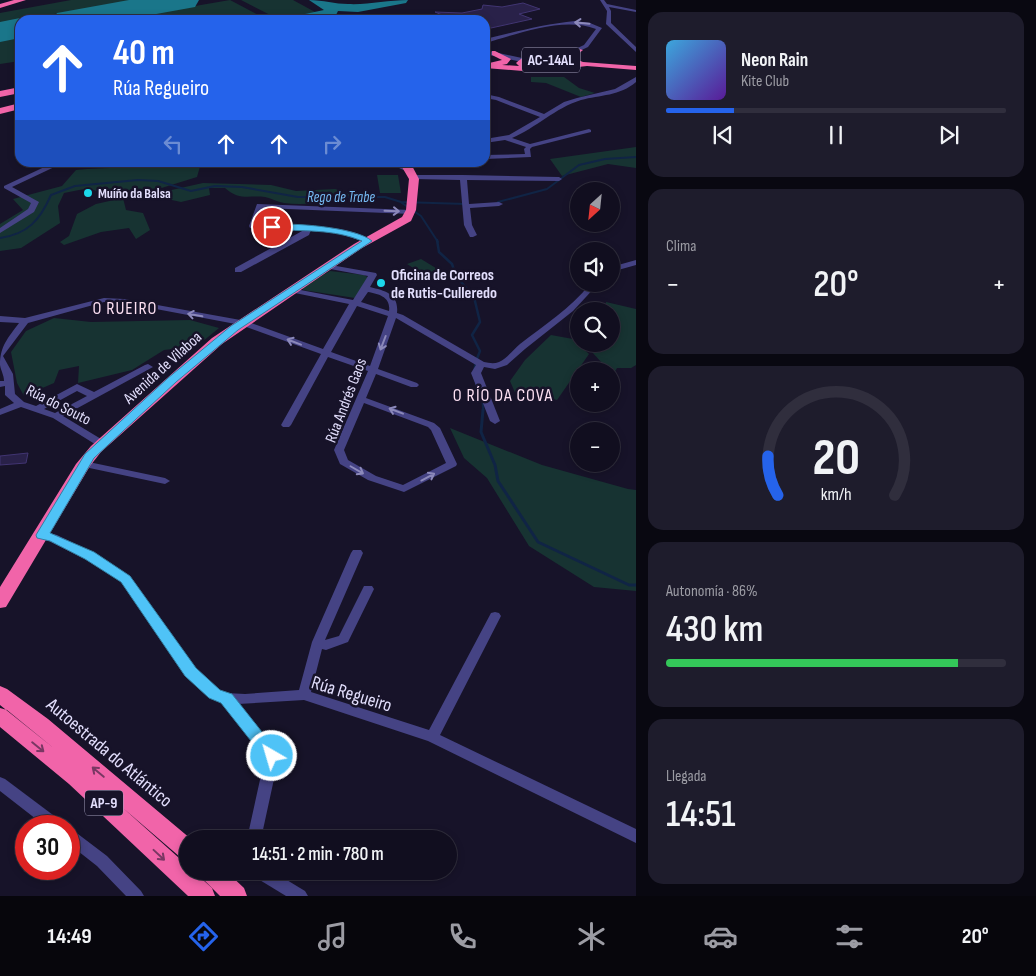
<!DOCTYPE html>
<html lang="es">
<meta charset="utf-8">
<style>
body{margin:0;font-family:"Sofia Sans Condensed",sans-serif;background:#1e1c2c;color:#f1f3f6;height:100vh;display:flex;flex-direction:column;font-size:19px;white-space:nowrap}
*{box-sizing:border-box;margin:0}
p{font-size:16px;color:#9c9ca4}
.icon{flex:none;width:28px;height:28px;fill:none;stroke:currentColor;stroke-width:2;stroke-linecap:round;stroke-linejoin:round}
.map{position:relative;flex:1;overflow:hidden}
.sheet{display:flex;flex-direction:column;gap:12px;padding:12px;background:#090811;width:400px}
.sheet>*{flex:none}
.top-card{position:absolute;left:15px;top:15px;width:475px;height:152px;border-radius:15px;box-shadow:0 2px 8px #0003,0 0 0 1px #302e3d;background:#2563eb;color:#fff;overflow:hidden}
.needle{width:32px;rotate:207deg}
.tools{position:absolute;left:570px;top:182px;display:grid;gap:10px}
.tools a{display:grid;place-items:center;width:50px;height:50px;border-radius:50%;background:#110e1f;box-shadow:0 2px 8px #0003,0 0 0 1px #302e3d;font-size:25px}
.speed{position:absolute;left:15px;top:815px;display:flex;gap:10px;font-size:25px;font-weight:700;text-align:center}
.speed>*{display:grid;place-content:center;width:65px;height:65px;border-radius:50%;background:#110e1f;box-shadow:0 2px 8px #0003,0 0 0 1px #302e3d;line-height:1}
.speed .limit{border:8px solid #d22;background:#fff;color:#111}
.pin{position:absolute;display:grid;place-items:center;width:42px;height:42px;color:#fff;margin:-21px;border:2px solid #fff;border-radius:50%;box-shadow:0 1px 5px #0007}
.me{position:absolute;width:55px;margin:-28px;rotate:322deg;stroke-linejoin:round;filter:drop-shadow(0 0 4px #0008)}
.turn{display:flex;align-items:center;gap:18px;height:105px;padding:0 15px;font-size:22px}
.turn .icon{width:65px;height:65px;stroke-width:2.5}
.turn b{display:block;font-size:35px;line-height:42px}
.lanes{display:flex;align-items:center;height:48px;padding:0 15px;background:#0003;justify-content:center;gap:25px;direction:ltr}
.lanes .off{opacity:.35}
.big{font-size:38px;font-weight:600;line-height:1.1}
.sheet .widget{flex:1;display:flex;flex-direction:column;justify-content:center;gap:8px;min-width:0;padding:0 18px;border-radius:15px;background:#1e1c2c}
.sheet .dial{align-items:center;gap:0}
.dial svg{height:130px;overflow:visible;fill:none;stroke:#302e3d;stroke-width:7;stroke-linecap:round;text-anchor:middle}
.dial text{fill:#f1f3f6;stroke:none}
.song{display:flex;align-items:center;gap:15px}
.cover{width:60px;height:60px;border-radius:8px;background:linear-gradient(135deg,hsl(200 70% 55%),hsl(270 70% 35%))}
.played{height:5px;border-radius:2px;background:linear-gradient(90deg,#2563eb 20%,#302e3d 20%)}
.keys{display:flex;justify-content:space-around;direction:ltr}
.heat{display:flex;justify-content:space-between;align-items:center;font-size:28px;direction:ltr}
.charge{height:8px;border-radius:4px;background:linear-gradient(90deg,#34c759 86%,#302e3d 0)}
.trip{position:absolute;left:179px;top:830px;width:278px;height:50px;border-radius:25px;background:#110e1f;box-shadow:0 2px 8px #0003,0 0 0 1px #302e3d;font-weight:600;line-height:50px;text-align:center}
.tabs{display:flex;height:80px;justify-content:space-around;align-items:center;background:#07060c;color:#9c9ca4}
.tabs .icon{width:35px;height:35px}
.tabs .active{color:#2563eb}
.tabs b{font-size:22px;color:#f1f3f6}
main{display:flex;flex:1;min-height:0}
.map>svg:first-child{display:block}
.green{fill:#173332}
.lines{fill:none;stroke-linecap:round;stroke-linejoin:round}
.stream-far2{stroke:#102445;stroke-width:2}
.stream-far1{stroke:#102445;stroke-width:2.5}
.stream{stroke:#102445;stroke-width:3}
.taxiway{fill:#1a768a;fill-rule:evenodd}
.runway{fill:#1a768a;fill-rule:evenodd}
.building{fill:#292149;stroke:#413572}
.minor{fill:#454384;fill-rule:evenodd}
.highway{fill:#f164a9;fill-rule:evenodd}
.oneway{stroke:#8c89ba}
.oneway2{stroke:#793763}
.route{fill:#4fc3f7;stroke:#337fa1}
.poi-dot{fill:#1cd8eb;stroke:#171329;stroke-width:2}
.labels{text-anchor:middle;stroke-width:5;stroke-linejoin:round;paint-order:stroke}
.far-poi-label{font-size:14px;font-weight:bold;fill:#e2defc;stroke:#171329;text-anchor:start}
.shield{fill:#171329;stroke:#a5a1bd;stroke-width:1}
.shield-label{font-size:15px;font-weight:bold;fill:#e2defc}
.far-water-label{font-size:15px;font-style:italic;fill:#76baf3;stroke:#171329}
.poi-label{font-size:16px;font-weight:bold;fill:#e2defc;stroke:#171329;text-anchor:start}
.street-label{font-size:16px;fill:#e2defc;stroke:#171329}
.neighbourhood-label{font-size:18px;letter-spacing:1px;fill:#fce0f2;stroke:#171329}
.near-street-label{font-size:19px;fill:#e2defc;stroke:#171329}
</style>
<main>
<div class="map">
<svg width="636" height="896" viewBox="0 0 636 896">
<rect width="100%" height="100%" fill="#171329"/>
<g class="green">
<path d="M71,0h68l-139,23v-10z"/>
<path d="M230,0l38,20h-125l-6,-4z"/>
<path d="M241,0h52l22,12 -20,4 2,2 -19,1z"/>
<path d="M20,37v24l-20,3v-24z"/>
<path d="M531,77h33l15,11 16,5 -14,4 -35,-14 -15,-1z"/>
<path d="M636,147v21l-28,-4 -46,12 -12,-17z"/>
<path d="M164,163l18,2 2,-2h17l-4,14 -58,18 -38,-2 -12,-5 -25,5 -6,13 2,17 -39,25 -21,3v-27l23,-14 -10,-11 49,-13 14,-16c30,-3 59,-1 88,-7z"/>
<path d="M377,175h21l3,18h-21z"/>
<path d="M203,183l68,2 25,6 39,-2 22,7c-24,5 -48,10 -73,7 -7,-1 -13,-5 -19,-6 -16,-2 -26,4 -40,-9h-16l1,7 -29,7 -32,-7z"/>
<path d="M123,198l3,12 17,3 7,17 -14,9 -7,-11 -28,4 -37,13 -4,-3 9,-6 8,-22 19,-10z"/>
<path d="M421,259l23,14 -15,5 -22,-14z"/>
<path d="M330,271l34,4 5,3 -14,20 -52,-8 -1,-3z"/>
<path d="M606,302l30,7v56l-5,3h-14l-4,7 -21,-23 1,-8h18v-33h-5z"/>
<path d="M54,318l37,4 99,-2 29,8 -22,18 -33,4 -32,20 -54,13 1,-17 -20,4 -5,13 -30,13 -7,-13 -6,-31 15,-21z"/>
<path d="M551,335l22,4 16,15 -32,46 -30,-8 -7,12 -10,-23 15,-21z"/>
<path d="M450,428l92,37 86,24 8,1v101l-42,-4 -65,-41 -42,-68 -23,-20z"/>
</g>
<g class="lines">
<g class="stream-far2">
<path d="M498,202l49,-13 32,-24 26,-6 31,-2"/>
<path d="M402,203l19,13 17,26"/>
<path d="M0,238c28,-4 40,-18 51,-43l24,-9 63,-6 20,1 33,10 24,-5 27,1 56,10h87l16,5 65,2"/>
</g>
<path class="stream-far1" d="M437,240l2,12 13,12 4,12 18,21 6,25 -8,13 8,16c-15,35 5,33 3,60"/>
<path class="stream" d="M483,410l-2,22 14,33 3,16 40,61 91,43h7"/>
<g class="taxiway">
<path d="M309,0c14,0 26,4 39,4 20,1 40,-4 60,-4l-2,3 -48,9 -20,-1 -2,4 -23,5h-15l2,-5 24,-5z"/>
<path d="M124,6l23,14h-16l-13,-10z"/>
</g>
<g class="runway">
<path d="M129,0h70l-4,7 -72,13h-71l5,-7z"/>
<path d="M20,18l8,2h-8v18l-20,4v-20z"/>
</g>
</g>
<g class="building">
<path d="M523,3l17,6 -21,5 13,5 -41,9 -6,-3v-5h-31l-19,-8 27,1 20,-4 1,-4 19,2z"/>
<path d="M28,453l-2,10 -26,2v-9z"/>
</g>
<g class="lines">
<g class="minor">
<path d="M600,0h4l3,4 29,6v2l-27,-5 2,4v12l25,24v5l-30,-28 1,-13z"/>
<path d="M575,21l15,2 12,5 -14,19 -34,16 -3,-2 1,-1 32,-15 12,-16c-33,-13 -78,5 -111,14v-4c30,-7 59,-15 90,-18z"/>
<path d="M485,50l37,8 3,2 -3,2 -37,-8z"/>
<path d="M636,77v5c-16,14 -36,13 -55,18 -26,8 -45,28 -69,38l18,6 59,-15 2,1v2l-59,15 -2,2 1,8 -46,2v-4l40,-1 -1,-5 2,-2 -21,-7 -20,3v-4l24,-4 31,-18 -44,-17 -11,-2v-4l14,3 45,17 20,-12 13,-4 38,-9z"/>
<path d="M55,162h10l-53,25 27,15 -5,10 -34,21v-5l28,-19 3,-6 -27,-15v-2z"/>
<path d="M386,162h10l19,10 -5,1z"/>
<path d="M463,175l96,2 3,2 -3,2 -92,-1 2,24 30,-2 4,2 -4,2 -29,2 2,17 5,10 -4,2h-3l-6,-12 -4,-45 -46,-1 -3,-2 3,-2z"/>
<path d="M257,204l154,6 4,2 -4,2 -148,-6 -6,16c30,1 92,-1 115,17l-4,2 -28,-9 -29,-4 -2,5 -68,37h-6v-4l69,-38 -54,-2 -1,-2z"/>
<path d="M636,260v5l-25,7v-5z"/>
<path d="M325,264l51,9 1,2 -7,12c16,4 29,7 27,26l6,2 81,47c5,1 10,2 15,0 8,-4 14,-12 21,-18 24,-19 50,-35 70,-60h8l-25,27 -48,38 -18,16 -12,4 -11,-2 -3,6 19,48 -5,3 -5,-3 -19,-48 5,-8 -80,-47 -18,51 39,14 2,2 -2,2h-6l-35,-13 -10,24 68,25 6,5 17,36 -1,2 -52,26 -36,-12 -28,-16 -6,-14 34,-79 -40,-14 -37,68 -2,2h-6l-2,-2 40,-71 -80,-29 -117,-22 -20,-1 -76,21 -25,33 10,18 2,20 9,8 12,4 41,-22 17,8 51,-27 3,-1 5,3 -90,49 43,26 1,2 -1,2h-8l-45,-28 -32,-11 -21,8v-6l14,-6 -9,-8v-9l-5,1v-6h4c0,-6 -3,-10 -4,-16 0,-19 8,-27 19,-42l-19,-1v-6l25,2 79,-20 20,1 122,22 77,28 26,-45 -59,-12 -4,-2 4,-2 63,12 15,-24 -43,-8zM368,292c11,2 23,5 21,19l-28,-9zM357,306l31,10 -18,50 -39,-14zM77,391l10,5 -32,17 -11,-4zM364,403l64,24 3,3 15,33 -43,22 -27,-9 -28,-16 -4,-10z"/>
<path d="M84,461l81,17 5,3 -5,3 -85,-18 -1,-2z"/>
<path d="M42,531l15,4 36,18 37,23 65,93 24,21 7,3 19,1 54,-4 13,-48 39,-89 2,-3h8l2,3 -38,87 14,-4 25,-50h8l2,3 -26,53 -22,8 -4,-1 -11,43 118,38 62,-117 4,-1 4,1 2,3 -61,119 196,94v14l-208,-102 -124,-41 -66,4 41,52 -18,83h-14l18,-82 -44,-55 -12,-4 -22,-23 -65,-93 -37,-23 -36,-18 -11,-3 -2,-3 2,-3z"/>
<path d="M0,777l5,2 56,42 2,5h-18l-45,-35z"/>
<path d="M69,830l5,1 33,25 34,35 3,5h-18l-29,-30 -28,-22z"/>
<path d="M251,871h21l33,20 3,5h-22l-33,-20z"/>
</g>
<g class="highway">
<path d="M14,0h12l-26,8v-4z"/>
<path d="M576,48l7,2 -10,8 10,4 53,4v4l-49,-4 -52,6 -50,-4v-4l17,-4 -10,-5v-4h3l16,8 -4,5 -5,1 17,1 -3,-3c11,-12 35,-10 46,2l11,-2 -10,-5zM534,60h10l9,5 -24,2 -4,-4z"/>
<path d="M20,87v6l-20,4v-6z"/>
<path d="M20,103v6l-20,5v-6z"/>
<path d="M399,162h11l9,17 -3,31 -5,11 -49,27 -140,96 -121,108 -11,14 -84,141 -6,1v-21l76,-123 15,-18 121,-108 142,-94 48,-27 4,-7 3,-31z"/>
<path d="M0,686l7,3 41,30 143,120h-3v21l-8,-3 -57,-49 65,58v5h5l19,17 3,8h-27l-119,-112 -69,-57v-19l7,2 49,40 -56,-45z"/>
<path d="M199,871h27l18,17 3,8h-27l-18,-18z"/>
</g>
</g>
<defs><path id="oneway-shaft" d="M-6 0H5M1.5-3L5.5 0L1.5 3" fill="none" stroke-width="1.6" stroke-linecap="round" stroke-linejoin="round" transform="scale(1.25)"/></defs>
<g class="oneway">
<use href="#oneway-shaft" transform="translate(582 23) rotate(-175)"/>
<use href="#oneway-shaft" transform="translate(392 211) rotate(2)"/>
<use href="#oneway-shaft" transform="translate(195 315) rotate(-170)"/>
<use href="#oneway-shaft" transform="translate(294 342) rotate(-159)"/>
<use href="#oneway-shaft" transform="translate(383 343) rotate(111)"/>
<use href="#oneway-shaft" transform="translate(396 411) rotate(-159)"/>
<use href="#oneway-shaft" transform="translate(357 470) rotate(30)"/>
<use href="#oneway-shaft" transform="translate(428 477) rotate(-28)"/>
</g>
<g class="oneway2">
<use href="#oneway-shaft" transform="translate(38 747) rotate(39)"/>
<use href="#oneway-shaft" transform="translate(98 772) rotate(-140)"/>
<use href="#oneway-shaft" transform="translate(159 855) rotate(43)"/>
</g>
<path class="route" d="M269,225c21,-3 87,2 103,16l-134,89 -62,52 -82,76 -44,75 44,19 36,24 66,92 24,22 12,4 45,57 2,5 -2,4 -5,2 -6,-2 -45,-57 -12,-5 -24,-22 -64,-94 -36,-23 -35,-18 -13,-3 -1,-3 49,-81 83,-76 63,-52 131,-85c-28,-12 -61,-10 -90,-11l-3,-1z"/>
<g class="poi-dot">
<circle cx="88" cy="193" r="5"/>
<circle cx="381" cy="283" r="5"/>
</g>
<g class="labels">
<g class="far-poi-label">
<text x="98" y="198">Muíño da Balsa</text>
</g>
<g class="shield">
<rect x="522" y="47.5" width="58" height="25" rx="4"/>
<rect x="85" y="790.5" width="38" height="25" rx="4"/>
</g>
<g class="shield-label">
<text x="551" y="65">AC-14AL</text>
<text x="104" y="808">AP-9</text>
</g>
<g class="far-water-label">
<text x="341" y="202">Rego de Trabe</text>
</g>
<g class="poi-label">
<text x="391" y="280">Oficina de Correos<tspan x="391" dy="18">de Rutis-Culleredo</tspan></text>
</g>
<g class="street-label">
<text transform="translate(162 367) rotate(-42)" y="6">Avenida de Vilaboa</text>
<text transform="translate(345 400) rotate(-69)" y="6">Rúa Andrés Gaos</text>
<text transform="translate(59 404) rotate(27)" y="6">Rúa do Souto</text>
</g>
<g class="neighbourhood-label">
<text x="125" y="314">O RUEIRO</text>
<text x="503" y="401">O RÍO DA COVA</text>
</g>
<g class="near-street-label">
<text transform="translate(352 693) rotate(17)" y="7">Rúa Regueiro</text>
<text transform="translate(110 752) rotate(40)" y="7">Autoestrada do Atlántico</text>
</g>
</g>
</svg>
<div class="tools">
<a><svg class="needle" viewBox="-14 -14 28 28"><path d="M0-13l5 13h-10z" fill="#e53935"/><path d="M0 13l5-13h-10z" fill="#9c9ca4"/></svg></a>
<a><svg class="icon" aria-label="sound" viewBox="0 0 24 24"><path d="M4 9h4l5-4v14l-5-4H4zM17 9q2 3 0 6"/></svg></a>
<a><svg class="icon" aria-label="search" viewBox="0 0 24 24"><circle cx="10" cy="10" r="6"/><path d="M15 15l6 6"/></svg></a>
<a>+</a>
<a>−</a>
</div>
<div class="speed"><div class="limit">30</div></div>
<div class="pin" style="left:272px;top:227px;background:#d93025"><svg class="icon" aria-label="arrive" viewBox="0 0 24 24"><path d="M6 21V4h12l-3 4 3 4H6"/></svg></div>
<svg class="me" style="left:272px;top:756px" viewBox="-20 -20 40 40"><circle r="17" fill="#4fc3f7" stroke="#fff" stroke-width="3"/><path d="M0-11L8 9 0 5-8 9z" fill="#fff"/></svg>
<div class="trip">14:51 · 2 min · 780 m</div>
<div class="top-card">
<div class="turn"><svg class="icon" aria-label="ahead" viewBox="0 0 24 24"><path d="M12 20V5M6 11l6-6 6 6"/></svg><div><b>40 m</b>Rúa Regueiro</div></div>
<div class="lanes"><svg class="icon off" aria-label="left" viewBox="0 0 24 24"><path d="M17 20v-9H6M10 6l-5 5 5 5"/></svg><svg class="icon" aria-label="ahead" viewBox="0 0 24 24"><path d="M12 20V5M6 11l6-6 6 6"/></svg><svg class="icon" aria-label="ahead" viewBox="0 0 24 24"><path d="M12 20V5M6 11l6-6 6 6"/></svg><svg class="icon off" aria-label="right" viewBox="0 0 24 24"><path d="M7 20v-9h11M14 6l5 5-5 5"/></svg></div>
</div>
</div>
<section class="sheet">
<div class="widget">
<div class="song"><i class="cover"></i><div><b>Neon Rain</b><p>Kite Club</p></div></div>
<div class="played"></div>
<div class="keys"><svg class="icon" aria-label="previous" viewBox="0 0 24 24"><path d="M18 5L8 12l10 7zM5 5v14"/></svg><svg class="icon" aria-label="pause" viewBox="0 0 24 24"><path d="M8 5v14M16 5v14"/></svg><svg class="icon" aria-label="next" viewBox="0 0 24 24"><path d="M6 5l10 7-10 7zM19 5v14"/></svg></div>
</div>
<div class="widget"><p>Clima</p>
<div class="heat"><a>−</a><b class="big">20°</b><a>+</a></div>
</div>
<div class="widget dial"><svg viewBox="0 0 100 80">
<path d="M14 69A42 42 0 1 1 86 69"/>
<path d="M14 69A42 42 0 0 1 8 45" stroke="#2563eb"/>
<text x="50" y="56" font-size="32" font-weight="700">20</text>
<text x="50" y="72" font-size="11">km/h</text>
</svg></div>
<div class="widget"><p>Autonomía · 86%</p><b class="big">430 km</b><div class="charge"></div></div>
<div class="widget"><p>Llegada</p><b class="big">14:51</b></div>
</section>
</main>
<nav class="tabs">
<b>14:49</b>
<svg class="icon active" aria-label="directions" viewBox="0 0 24 24"><path d="M12 3l9 9-9 9-9-9zM9 14v-3h6M13 9l2 2-2 2"/></svg>
<svg class="icon" aria-label="music" viewBox="0 0 24 24"><path d="M9 18V5l10-2v13"/><circle cx="6" cy="18" r="3"/><circle cx="16" cy="16" r="3"/></svg>
<svg class="icon" aria-label="phone" viewBox="0 0 24 24"><path d="M5 4h4l2 5-3 2q2 4 5 5l2-3 5 2v4C11 20 4 13 5 4z"/></svg>
<svg class="icon" aria-label="climate" viewBox="0 0 24 24"><path d="M12 3v18M4 7l16 10M4 17L20 7"/></svg>
<svg class="icon" aria-label="car" viewBox="0 0 24 24"><path d="M5 17H2v-5l4-1 3-4h7l3 4 3 1v5h-3M9 17h6M6 11h13"/><circle cx="7" cy="17" r="2"/><circle cx="17" cy="17" r="2"/></svg>
<svg class="icon" aria-label="filters" viewBox="0 0 24 24"><path d="M4 7h16M4 17h16"/><circle cx="9" cy="7" r="2"/><circle cx="15" cy="17" r="2"/></svg>
<b>20°</b>
</nav>
